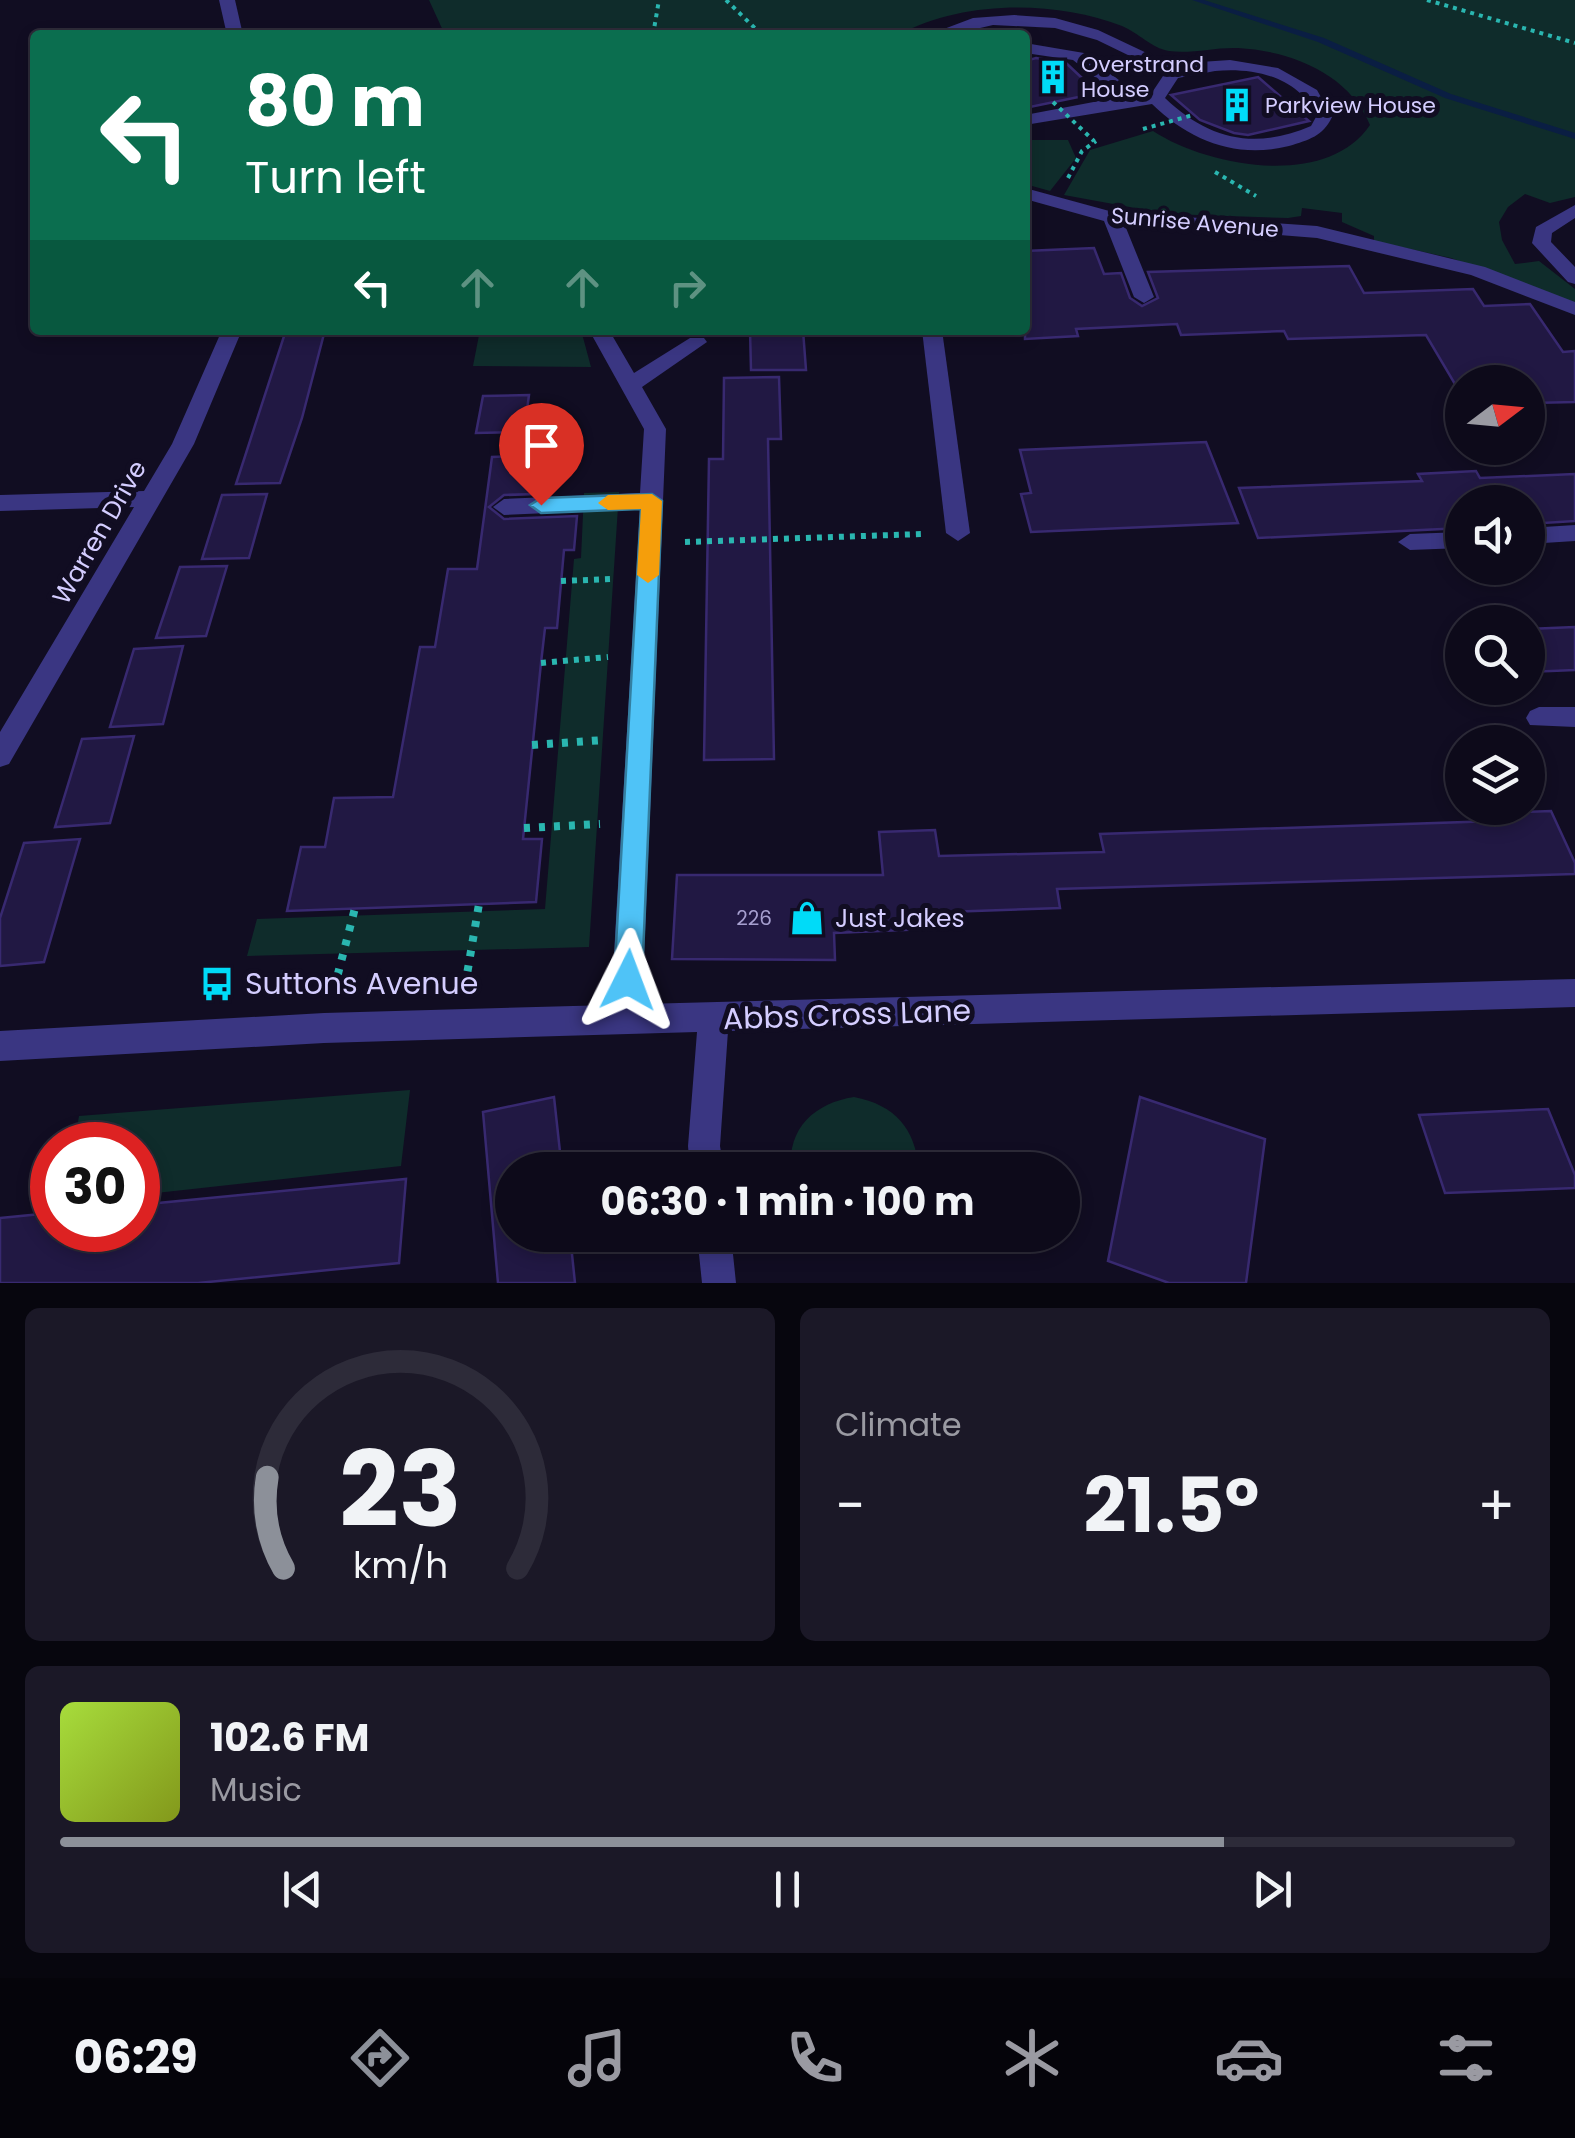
<!DOCTYPE html>
<meta charset="utf-8">
<style>
body{margin:0;font-family:Poppins,sans-serif;background:#1b1827;color:#f1f3f6;height:100vh;display:flex;flex-direction:column;font-size:38px;white-space:nowrap}
*{box-sizing:border-box;margin:0}
p{font-size:32px;color:#9a9aa2}
.icon{flex:none;width:55px;height:55px;fill:none;stroke:currentColor;stroke-width:2;stroke-linecap:round;stroke-linejoin:round}
.map{position:relative;height:1283px;overflow:hidden}
.panel{display:flex;flex-direction:column;gap:25px;padding:25px;background:#07060e;flex:1}
.panel>*{flex:none}
.top-card{position:absolute;left:30px;top:30px;width:1000px;height:305px;border-radius:10px;box-shadow:0 5px 15px #0003,0 0 0 2px #2d2b39;background:#0b6e4f;color:#fff;overflow:hidden}
.needle{width:65px;rotate:74deg}
.buttons{position:absolute;left:1445px;top:365px;display:grid;gap:20px}
.buttons a{display:grid;place-items:center;width:100px;height:100px;border-radius:50%;background:#0d0a1a;box-shadow:0 5px 15px #0003,0 0 0 2px #2d2b39;font-size:50px}
.speed{position:absolute;left:30px;top:1122px;display:flex;gap:20px;font-size:50px;font-weight:700;text-align:center}
.speed>*{display:grid;place-content:center;width:130px;height:130px;border-radius:50%;background:#0d0a1a;box-shadow:0 5px 15px #0003,0 0 0 2px #2d2b39;line-height:1}
.speed .limit{border:15px solid #d22;background:#fff;color:#111}
.pin{position:absolute;display:grid;place-items:center;width:85px;height:85px;color:#fff;margin:-102px -42px;border-radius:50% 50% 50% 0;rotate:-45deg;box-shadow:0 0 10px #0007}
.pin .icon{rotate:45deg}
.me{position:absolute;width:110px;margin:-55px;rotate:3deg;stroke-linejoin:round;filter:drop-shadow(0 0 8px #0008)}
.turn{display:flex;align-items:center;gap:35px;height:210px;padding:0 50px;font-size:45px}
.turn .icon{width:130px;height:130px;stroke-width:2.5}
.turn b{display:block;font-size:70px;line-height:85px}
.lanes{display:flex;align-items:center;height:95px;padding:0 50px;background:#0003;justify-content:center;gap:50px;direction:ltr}
.lanes .off{opacity:.35}
.big{font-size:75px;font-weight:700;line-height:1.1}
.panel .card{flex:1;display:flex;flex-direction:column;justify-content:center;gap:15px;min-width:0;padding:0 35px;border-radius:15px;background:#1b1827}
.panel .dial{align-items:center;gap:0}
.dial svg{height:260px;overflow:visible;fill:none;stroke:#2d2b39;stroke-width:7;stroke-linecap:round;text-anchor:middle}
.dial text{fill:#f1f3f6;stroke:none}
.song{display:flex;align-items:center;gap:30px}
.cover{width:120px;height:120px;border-radius:15px;background:linear-gradient(135deg,hsl(80 70% 55%),hsl(70 70% 35%))}
.played{height:10px;border-radius:5px;background:linear-gradient(90deg,#8c9099 80%,#2d2b39 80%)}
.keys{display:flex;justify-content:space-around;direction:ltr}
.heat{display:flex;justify-content:space-between;align-items:center;font-size:55px;direction:ltr}
.panel .tiles{flex:1;display:grid;gap:25px;grid-template-columns:1fr 1fr}
.card:last-child{grid-column:span 2}
.trip{position:absolute;left:495px;top:1152px;width:585px;height:100px;border-radius:50px;background:#0d0a1a;box-shadow:0 5px 15px #0003,0 0 0 2px #2d2b39;font-weight:700;line-height:100px;text-align:center}
.tabs{display:flex;height:160px;justify-content:space-around;align-items:center;background:#05040a;color:#9a9aa2}
.tabs .icon{width:70px;height:70px}
.tabs .selected{color:#8c9099}
.tabs b{font-size:45px;color:#f1f3f6}
.map>svg:first-child{display:block}
.green{fill:#0f2c2b}
.lines{fill:none;stroke-linecap:round;stroke-linejoin:round}
.stream{fill:#0a1e43;fill-rule:evenodd}
.building{fill:#211843;stroke:#382970;stroke-width:2.5}
.path-far2{stroke:#2ab6b0;stroke-width:4;stroke-dasharray:4 5;stroke-linecap:butt}
.path-far1{stroke:#2ab6b0;stroke-width:6;stroke-dasharray:5 6;stroke-linecap:butt}
.path{stroke:#2ab6b0;stroke-width:8;stroke-dasharray:6 9;stroke-linecap:butt}
.minor{fill:#3a3682;fill-rule:evenodd}
.path-bridge{stroke:#2ab6b0;stroke-width:4;stroke-dasharray:4 5;stroke-linecap:butt}
.route{fill:#4fc3f7;stroke:#337fa1;stroke-width:2.5}
.slow{fill:#f59e0b}
.labels{text-anchor:middle;stroke-width:10;stroke-linejoin:round;paint-order:stroke}
.number-label{font-size:20px;fill:#a7a0d0}
.far-poi-label{font-size:22px;fill:#d4cdff;stroke:#110d22;text-anchor:start}
.far-street-label{font-size:22px;fill:#d4cdff;stroke:#110d22}
.street-label{font-size:25px;fill:#d4cdff;stroke:#110d22}
.poi-label{font-size:25px;fill:#d4cdff;stroke:#110d22;text-anchor:start}
.near-poi-label{font-size:30px;fill:#d4cdff;stroke:#110d22;text-anchor:start}
.near-street-label{font-size:30px;fill:#d4cdff;stroke:#110d22}
</style>
<div class="map">
<svg width="1575" height="1283" viewBox="0 0 1575 1283">
<rect width="100%" height="100%" fill="#110d22"/>
<g class="green">
<path d="M429,0h1146v197l-25,6 -25,-9 -17,13 -9,15 3,18 13,24 24,-3 36,28v15l-124,-46 -77,-17v-5l-32,-14v-9l-40,-5 -1,8 -13,2 -120,-4 -104,-19 26,-45 63,-19c55,36 174,58 217,-6 -21,-51 -78,-74 -132,-77 -23,-1 -46,6 -69,3 -18,-3 -30,-18 -47,-25 -68,-26 -159,-26 -224,9h-453z"/>
<path d="M1025,140h43l8,18 -26,33 -25,-7z"/>
<path d="M480,330h101l10,37 -118,-1z"/>
<path d="M619,492l-30,455 -342,9 10,-37 288,-10 29,-350 7,-1 3,-65z"/>
<path d="M410,1090l-9,76 -263,29v-50h-64l5,-29z"/>
<path d="M854,1097c41,8 61,31 65,73h-128c-4,-42 24,-67 63,-73z"/>
</g>
<g class="lines">
<path class="stream" d="M1192,0h12l120,38 127,56 124,39v6l-130,-41 -127,-56z"/>
</g>
<g class="building">
<path d="M1036,58l30,5 32,30 -73,15v-47z"/>
<path d="M1258,77l51,44 -61,14 -14,-2 -34,-13 -29,-25z"/>
<path d="M1094,248l10,26 17,-1 9,25 12,8 16,-8 -10,-26 201,-6 15,27 109,-4 11,17 46,-2 33,48 12,-1v51l-43,1 -4,-21h-66v14l-36,-61 -138,4 -4,-8 -103,4 -4,-11 -101,5 2,7 -53,3v-88z"/>
<path d="M286,330h39l-23,88 -22,65 -44,1z"/>
<path d="M750,330h53l3,40h-55z"/>
<path d="M779,377l2,62h-13l6,320 -70,1 5,-301h14l1,-81z"/>
<path d="M529,395l-5,37 -48,1 7,-37z"/>
<path d="M1206,442l32,81 -207,9 -10,-38 10,-1 -11,-43z"/>
<path d="M539,455l-3,39 -32,1 -15,12 15,12 73,-3 -3,34h-10l-7,78h-12l-4,35 -18,176h19l-6,63 -249,9 14,-64h24l9,-49 59,-1 27,-150h15l13,-78h29l15,-112z"/>
<path d="M1476,471l4,7 95,-4v47l-47,3v-22h-66v26l-204,10 -19,-50 183,-7 -4,-7z"/>
<path d="M267,494l-18,64 -47,1 20,-64z"/>
<path d="M227,566l-21,70 -50,2 24,-71z"/>
<path d="M1575,627v43l-47,2v-43z"/>
<path d="M183,646l-20,78 -53,3 24,-78z"/>
<path d="M134,736l-24,87 -55,4 27,-88z"/>
<path d="M1551,811l24,52v11l-518,15 3,19 -114,4 3,16 -115,5 1,27 -163,-1 5,-84h206l-4,-43 56,-2 4,26 165,-4 -4,-18 395,-13 -3,-8z"/>
<path d="M80,839l-36,123 -44,4v-48l24,-75z"/>
<path d="M554,1097l8,73h-50v65h58l5,48h-77l-15,-171z"/>
<path d="M1140,1097l125,42 -19,144h-77l-61,-22z"/>
<path d="M1548,1109l27,66v13l-130,5 -26,-78z"/>
<path d="M406,1179l-7,84 -201,20h-198v-65l52,-5v17h86v-25z"/>
</g>
<g class="lines">
<g class="path-far2">
<path d="M726,0l36,35"/>
<path d="M1427,0l148,43"/>
<path d="M653,35l6,-35"/>
<path d="M1215,172l41,24"/>
<path d="M1068,178l14,-27 14,-10"/>
</g>
<g class="path-far1">
<path d="M685,542l237,-8"/>
<path d="M561,581l51,-2"/>
<path d="M541,663l67,-6"/>
</g>
<g class="path">
<path d="M532,745l72,-5"/>
<path d="M524,828l76,-4"/>
<path d="M465,986l14,-82"/>
<path d="M334,989l21,-81"/>
</g>
<g class="minor">
<path d="M219,0h16l8,35h-16z"/>
<path d="M1014,15l41,3 43,12 72,34 60,-4 48,8 39,22 15,27c-9,19 -23,23 -43,29 -53,13 -99,-5 -137,-42l-127,21v-10l95,-18 -47,-37 -48,-7v-10l59,10 53,41h14l14,-21 -68,-33 -42,-12 -62,-3 -43,10h-22l45,-17zM1215,71c38,-4 86,6 101,46l-5,9c-56,24 -102,14 -146,-28l13,-20z"/>
<path d="M1025,188l88,24 204,14 168,41 90,35v13l-104,-40 -154,-37 -193,-15 30,74 -10,6 -10,-6 -30,-76 -79,-22z"/>
<path d="M1575,205v13l-23,15 -1,9 24,25v17l-7,-2 -36,-39 4,-16z"/>
<path d="M222,330h20l-48,114 -185,320 -9,3v-35l134,-225 -134,4v-16l144,-4 28,-47z"/>
<path d="M589,330h20l25,43 56,-35h14l3,4 -65,45 24,42 -24,575 933,-25v28l-847,24 -8,115 4,24h-34l-2,-24 9,-114 -373,11 -324,18v-30l324,-18 287,-8 29,-496 -136,6 -11,-8 11,-8 136,-6 4,-64z"/>
<path d="M922,330h20l28,203 -12,8 -12,-8z"/>
<path d="M1575,525v16l-47,3v-16z"/>
<path d="M1462,532v16l-52,2 -12,-8 12,-8z"/>
<path d="M1539,707h36v20l-45,-2 -4,-7 4,-7z"/>
<path d="M697,1235h34l5,48h-34z"/>
</g>
<g class="path-bridge">
<path d="M1053,102l41,39"/>
<path d="M1143,129l50,-14"/>
</g>
</g>
<path class="route" d="M652,494l10,7 -20,479 -5,10 -9,3 -10,-3 -4,-10 27,-471 -100,4 -11,-8 11,-7z"/>
<path class="slow" d="M652,494l10,7 -3,74 -11,8 -11,-8 4,-66 -33,1 -10,-7 10,-8z"/>
<defs>
<g id="building-bare" transform="scale(2.7)"><path d="M-4-6H4V6H1V3H-1V6H-4ZM-2.5-4.3h1.7v1.8h-1.7ZM.8-4.3h1.7v1.8H.8ZM-2.5-1h1.7V.8h-1.7ZM.8-1h1.7V.8H.8Z" fill="#00dbf8" stroke="#110d22" stroke-width="2.5" paint-order="stroke"/></g>
<g id="shop-bare" transform="scale(2.7)"><path d="M-5-2.5h2.3a2.7 3.5 0 0 1 5.4 0H5L5.5 6h-11ZM-1.5-2.5h3a1.5 2.3 0 0 0-3 0Z" fill="#00dbf8" stroke="#110d22" stroke-width="2.5" paint-order="stroke"/></g>
<g id="bus-bare" transform="scale(2.7)"><path d="M-5-6H5V4H4V6H2V4H-2V6H-4V4H-5ZM-3.5-4V0h7V-4ZM-3.5 1.2v1.5H-2V1.2ZM2 1.2v1.5H3.5V1.2Z" fill="#00dbf8" stroke="#110d22" stroke-width="2.5" paint-order="stroke"/></g>
</defs>
<g fill-rule="evenodd">
<use href="#building-bare" x="1053" y="77"/>
<use href="#building-bare" x="1237" y="105"/>
<use href="#shop-bare" x="807" y="918"/>
<use href="#bus-bare" x="217" y="984"/>
</g>
<g class="labels">
<g class="number-label">
<text x="754" y="925">226</text>
</g>
<g class="far-poi-label">
<text x="1081" y="72">Overstrand<tspan x="1081" dy="25">House</tspan></text>
<text x="1265" y="113">Parkview House</text>
</g>
<g class="far-street-label">
<text transform="translate(1195 222) rotate(5)" y="8">Sunrise Avenue</text>
</g>
<g class="street-label">
<text transform="translate(99 532) rotate(-60)" y="9">Warren Drive</text>
</g>
<g class="poi-label">
<text x="835" y="927">Just Jakes</text>
</g>
<g class="near-poi-label">
<text x="245" y="994">Suttons Avenue</text>
</g>
<g class="near-street-label">
<text transform="translate(847 1015) rotate(-2)" y="10">Abbs Cross Lane</text>
</g>
</g>
</svg>
<div class="buttons">
<a><svg class="needle" viewBox="-14 -14 28 28"><path d="M0-13l5 13h-10z" fill="#e53935"/><path d="M0 13l5-13h-10z" fill="#9a9aa2"/></svg></a>
<a><svg class="icon" aria-label="sound" viewBox="0 0 24 24"><path d="M4 9h4l5-4v14l-5-4H4zM17 9q2 3 0 6"/></svg></a>
<a><svg class="icon" aria-label="search" viewBox="0 0 24 24"><circle cx="10" cy="10" r="6"/><path d="M15 15l6 6"/></svg></a>
<a><svg class="icon" aria-label="layers" viewBox="0 0 24 24"><path d="M12 4l9 5-9 5-9-5zM3 14l9 5 9-5"/></svg></a>
</div>
<div class="speed"><div class="limit">30</div></div>
<div class="pin" style="left:541px;top:505px;background:#d93025"><svg class="icon" aria-label="arrive" viewBox="0 0 24 24"><path d="M6 21V4h12l-3 4 3 4H6"/></svg></div>
<svg class="me" style="left:628px;top:980px" viewBox="-20 -20 40 40"><path d="M0-17L14 15 0 8-14 15z" fill="#4fc3f7" stroke="#fff" stroke-width="4"/></svg>
<div class="trip">06:30 · 1 min · 100 m</div>
<div class="top-card">
<div class="turn"><svg class="icon" aria-label="left" viewBox="0 0 24 24"><path d="M17 20v-9H6M10 6l-5 5 5 5"/></svg><div><b>80 m</b>Turn left</div></div>
<div class="lanes"><svg class="icon" aria-label="left" viewBox="0 0 24 24"><path d="M17 20v-9H6M10 6l-5 5 5 5"/></svg><svg class="icon off" aria-label="ahead" viewBox="0 0 24 24"><path d="M12 20V5M6 11l6-6 6 6"/></svg><svg class="icon off" aria-label="ahead" viewBox="0 0 24 24"><path d="M12 20V5M6 11l6-6 6 6"/></svg><svg class="icon off" aria-label="right" viewBox="0 0 24 24"><path d="M7 20v-9h11M14 6l5 5-5 5"/></svg></div>
</div>
</div>
<section class="panel">
<div class="tiles">
<div class="card dial"><svg viewBox="0 0 100 80">
<path d="M14 69A42 42 0 1 1 86 69"/>
<path d="M14 69A42 42 0 0 1 9 41" stroke="#8c9099"/>
<text x="50" y="56" font-size="32" font-weight="700">23</text>
<text x="50" y="72" font-size="11">km/h</text>
</svg></div>
<div class="card"><p>Climate</p>
<div class="heat"><a>−</a><b class="big">21.5°</b><a>+</a></div>
</div>
<div class="card">
<div class="song"><i class="cover"></i><div><b>102.6 FM</b><p>Music</p></div></div>
<div class="played"></div>
<div class="keys"><svg class="icon" aria-label="previous" viewBox="0 0 24 24"><path d="M18 5L8 12l10 7zM5 5v14"/></svg><svg class="icon" aria-label="pause" viewBox="0 0 24 24"><path d="M8 5v14M16 5v14"/></svg><svg class="icon" aria-label="next" viewBox="0 0 24 24"><path d="M6 5l10 7-10 7zM19 5v14"/></svg></div>
</div>
</div>
</section>
<nav class="tabs">
<b>06:29</b>
<svg class="icon selected" aria-label="directions" viewBox="0 0 24 24"><path d="M12 3l9 9-9 9-9-9zM9 14v-3h6M13 9l2 2-2 2"/></svg>
<svg class="icon" aria-label="music" viewBox="0 0 24 24"><path d="M9 18V5l10-2v13"/><circle cx="6" cy="18" r="3"/><circle cx="16" cy="16" r="3"/></svg>
<svg class="icon" aria-label="phone" viewBox="0 0 24 24"><path d="M5 4h4l2 5-3 2q2 4 5 5l2-3 5 2v4C11 20 4 13 5 4z"/></svg>
<svg class="icon" aria-label="climate" viewBox="0 0 24 24"><path d="M12 3v18M4 7l16 10M4 17L20 7"/></svg>
<svg class="icon" aria-label="car" viewBox="0 0 24 24"><path d="M5 17H2v-5l4-1 3-4h7l3 4 3 1v5h-3M9 17h6M6 11h13"/><circle cx="7" cy="17" r="2"/><circle cx="17" cy="17" r="2"/></svg>
<svg class="icon" aria-label="filters" viewBox="0 0 24 24"><path d="M4 7h16M4 17h16"/><circle cx="9" cy="7" r="2"/><circle cx="15" cy="17" r="2"/></svg>
</nav>
